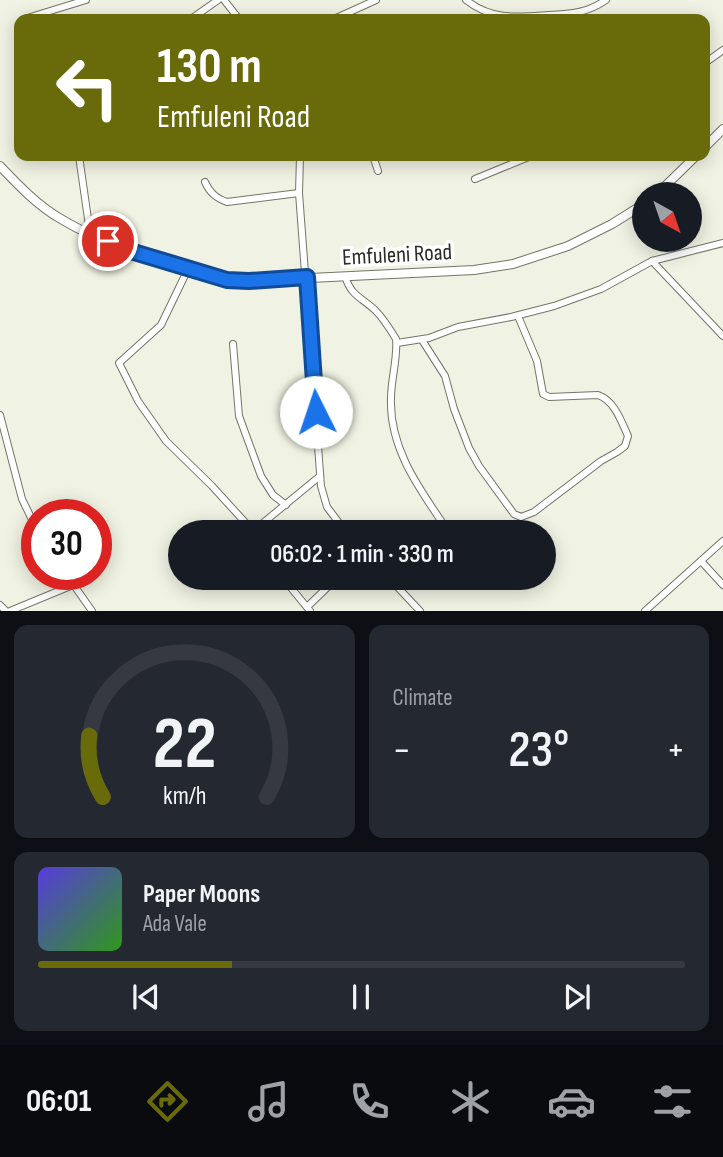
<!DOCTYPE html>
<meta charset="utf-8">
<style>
body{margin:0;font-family:"Sofia Sans Condensed",sans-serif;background:#242831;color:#f1f3f6;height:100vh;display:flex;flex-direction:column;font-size:26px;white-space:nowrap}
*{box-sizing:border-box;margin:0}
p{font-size:23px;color:#9ea1a6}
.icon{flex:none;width:38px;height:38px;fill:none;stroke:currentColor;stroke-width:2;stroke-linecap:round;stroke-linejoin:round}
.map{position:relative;height:611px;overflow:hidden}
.drawer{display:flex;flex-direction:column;gap:14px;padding:14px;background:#0d0f14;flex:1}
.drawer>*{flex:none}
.hud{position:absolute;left:14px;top:14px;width:696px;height:147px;border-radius:14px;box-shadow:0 4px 18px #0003;background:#696a0a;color:#fff;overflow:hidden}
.needle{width:46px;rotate:140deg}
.fabs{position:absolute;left:632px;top:182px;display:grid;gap:14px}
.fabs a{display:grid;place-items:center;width:70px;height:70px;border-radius:50%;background:#171b24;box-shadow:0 4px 18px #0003;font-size:35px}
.speed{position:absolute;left:21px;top:499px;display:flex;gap:14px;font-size:35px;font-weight:700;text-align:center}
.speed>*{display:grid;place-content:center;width:91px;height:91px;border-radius:50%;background:#171b24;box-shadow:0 4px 18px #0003;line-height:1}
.speed .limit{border:10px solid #d22;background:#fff;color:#111}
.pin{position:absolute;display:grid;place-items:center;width:60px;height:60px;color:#fff;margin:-30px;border:4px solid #fff;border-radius:50%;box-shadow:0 2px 7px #0007}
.me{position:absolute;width:77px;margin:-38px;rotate:356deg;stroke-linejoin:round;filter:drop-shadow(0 0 5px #0008)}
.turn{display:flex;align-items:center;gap:24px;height:147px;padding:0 28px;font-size:32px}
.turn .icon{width:91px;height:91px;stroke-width:2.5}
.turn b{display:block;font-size:49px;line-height:60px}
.big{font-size:52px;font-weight:600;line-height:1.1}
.drawer .widget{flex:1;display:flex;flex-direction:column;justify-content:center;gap:10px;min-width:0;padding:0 24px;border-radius:14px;background:#242831}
.drawer .dial{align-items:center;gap:0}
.dial svg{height:182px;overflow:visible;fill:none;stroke:#363941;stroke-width:7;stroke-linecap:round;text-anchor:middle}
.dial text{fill:#f1f3f6;stroke:none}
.song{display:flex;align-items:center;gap:21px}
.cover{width:84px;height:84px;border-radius:10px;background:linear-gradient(135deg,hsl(250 70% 55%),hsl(110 70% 35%))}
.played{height:7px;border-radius:4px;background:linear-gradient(90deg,#696a0a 30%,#363941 30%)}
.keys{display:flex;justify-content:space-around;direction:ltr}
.heat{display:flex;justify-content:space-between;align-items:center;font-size:38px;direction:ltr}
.drawer .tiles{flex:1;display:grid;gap:14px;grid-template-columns:1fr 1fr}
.widget:last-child{grid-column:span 2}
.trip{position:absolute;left:168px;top:520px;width:388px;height:70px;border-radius:35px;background:#171b24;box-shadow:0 4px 18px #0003;font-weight:600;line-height:70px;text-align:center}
.tabs{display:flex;height:112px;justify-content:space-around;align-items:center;background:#090b0e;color:#9ea1a6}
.tabs .icon{width:49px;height:49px}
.tabs .current{color:#696a0a}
.tabs b{font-size:32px;color:#f1f3f6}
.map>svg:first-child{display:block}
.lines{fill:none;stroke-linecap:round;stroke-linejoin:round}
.street-casing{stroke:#747568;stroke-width:8}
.secondary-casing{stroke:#747568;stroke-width:10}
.street{stroke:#fff;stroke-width:6}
.secondary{stroke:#fff;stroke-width:8}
.route-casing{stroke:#114b97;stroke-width:18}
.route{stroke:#1a73e8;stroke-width:12}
.labels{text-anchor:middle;stroke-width:7;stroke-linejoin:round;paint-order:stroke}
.street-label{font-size:23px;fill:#2b2c26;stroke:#fff}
</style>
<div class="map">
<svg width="723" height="611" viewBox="0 0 723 611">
<rect width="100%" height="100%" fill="#f0f2e3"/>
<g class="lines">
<g class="street-casing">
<g id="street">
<path d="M224,0l15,19"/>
<path d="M466,0c26,21 53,17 83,15 22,-1 38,-2 57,-15"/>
<path d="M24,19l62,-19"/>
<path d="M191,19l27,-19"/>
<path d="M334,19l42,-19"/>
<path d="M705,63l18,-13"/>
<path d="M79,156l11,77"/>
<path d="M300,156l-1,37 22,293 6,21 19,25"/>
<path d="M373,156l5,15"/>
<path d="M475,179l56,-23"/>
<path d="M205,182c5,11 11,16 22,20l72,-9"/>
<path d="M652,261l71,75"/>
<path d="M188,269l-27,56 -42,38 19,38 28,40 46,45 41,45"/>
<path d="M345,276c6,20 16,21 30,34 8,8 15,19 21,29 2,18 -5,40 -5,59 -2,49 27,89 53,127v7"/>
<path d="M422,340l23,36 9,33 15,39 10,18 35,48 7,3 13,-5 67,-51 16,-9 8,-6 3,-10c-7,-15 -13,-35 -30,-41l-49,2 -6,-3 -6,-33 -19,-45"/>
<path d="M397,343l32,-5 29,-11 53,-10 43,-11 47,-17 51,-28 71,-18"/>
<path d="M233,344l6,72 22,60 12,19 13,10"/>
<path d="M0,415l22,84 15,31"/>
<path d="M252,532l68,-56"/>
<path d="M701,561l22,24"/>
<path d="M66,574l26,37"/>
<path d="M283,578l27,33"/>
<path d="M389,578l31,33"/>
<path d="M0,605l6,6"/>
<path d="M307,607l30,-29"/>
<path d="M10,611l63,-26"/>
<path d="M645,611l78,-70"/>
</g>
</g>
<g class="secondary-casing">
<g id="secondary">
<path d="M705,147l18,-18"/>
<path d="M0,166c18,19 38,40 61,53 45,27 136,59 188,62l225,-11 39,-6 55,-18 44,-22 32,-20"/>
<path d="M657,194l39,-38"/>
</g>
</g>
<use href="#street" class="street"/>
<use href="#secondary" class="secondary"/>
</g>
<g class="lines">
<g class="route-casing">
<path id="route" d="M108,241l19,9 100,30 22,1 58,-4 9,135"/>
</g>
<use href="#route" class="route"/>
</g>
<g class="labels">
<g class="street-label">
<text transform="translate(397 254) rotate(-3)" y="8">Emfuleni Road</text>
</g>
</g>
</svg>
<div class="fabs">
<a><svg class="needle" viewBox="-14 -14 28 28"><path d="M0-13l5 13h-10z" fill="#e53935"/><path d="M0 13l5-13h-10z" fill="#9ea1a6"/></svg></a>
</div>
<div class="speed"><div class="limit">30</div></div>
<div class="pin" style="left:108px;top:241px;background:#d93025"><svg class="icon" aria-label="arrive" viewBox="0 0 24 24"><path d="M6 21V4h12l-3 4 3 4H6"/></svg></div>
<svg class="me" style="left:316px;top:412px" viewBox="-20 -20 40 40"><circle r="19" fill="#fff"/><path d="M0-13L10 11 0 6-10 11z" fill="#1a73e8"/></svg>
<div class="trip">06:02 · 1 min · 330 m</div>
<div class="hud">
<div class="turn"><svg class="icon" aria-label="left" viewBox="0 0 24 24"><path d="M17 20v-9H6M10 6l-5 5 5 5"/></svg><div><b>130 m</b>Emfuleni Road</div></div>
</div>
</div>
<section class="drawer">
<div class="tiles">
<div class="widget dial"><svg viewBox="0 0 100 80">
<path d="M14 69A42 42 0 1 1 86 69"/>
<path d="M14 69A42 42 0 0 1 8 42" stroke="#696a0a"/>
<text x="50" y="56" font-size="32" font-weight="700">22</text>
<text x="50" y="72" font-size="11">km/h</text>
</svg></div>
<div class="widget"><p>Climate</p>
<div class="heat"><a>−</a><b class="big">23°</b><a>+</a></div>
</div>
<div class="widget">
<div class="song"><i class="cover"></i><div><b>Paper Moons</b><p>Ada Vale</p></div></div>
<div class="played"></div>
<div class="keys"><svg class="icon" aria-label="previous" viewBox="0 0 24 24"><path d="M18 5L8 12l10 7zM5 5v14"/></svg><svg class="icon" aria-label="pause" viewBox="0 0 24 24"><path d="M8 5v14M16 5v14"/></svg><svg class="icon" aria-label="next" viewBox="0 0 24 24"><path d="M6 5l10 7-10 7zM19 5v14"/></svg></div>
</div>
</div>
</section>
<nav class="tabs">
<b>06:01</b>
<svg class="icon current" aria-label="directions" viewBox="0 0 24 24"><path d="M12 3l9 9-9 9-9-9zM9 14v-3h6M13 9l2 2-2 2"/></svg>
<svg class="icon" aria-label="music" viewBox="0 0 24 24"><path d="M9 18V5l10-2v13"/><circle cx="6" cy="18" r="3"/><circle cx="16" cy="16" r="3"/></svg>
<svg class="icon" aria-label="phone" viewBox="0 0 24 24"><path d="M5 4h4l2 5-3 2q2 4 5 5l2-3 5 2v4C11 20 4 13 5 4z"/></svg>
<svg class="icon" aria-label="climate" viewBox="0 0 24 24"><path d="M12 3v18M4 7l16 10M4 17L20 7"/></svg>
<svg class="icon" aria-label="car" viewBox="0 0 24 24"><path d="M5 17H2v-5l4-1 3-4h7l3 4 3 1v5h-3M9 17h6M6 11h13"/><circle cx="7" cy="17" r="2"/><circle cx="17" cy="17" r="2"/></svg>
<svg class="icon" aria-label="filters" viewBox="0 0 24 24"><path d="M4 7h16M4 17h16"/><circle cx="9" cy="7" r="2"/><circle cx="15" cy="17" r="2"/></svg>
</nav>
